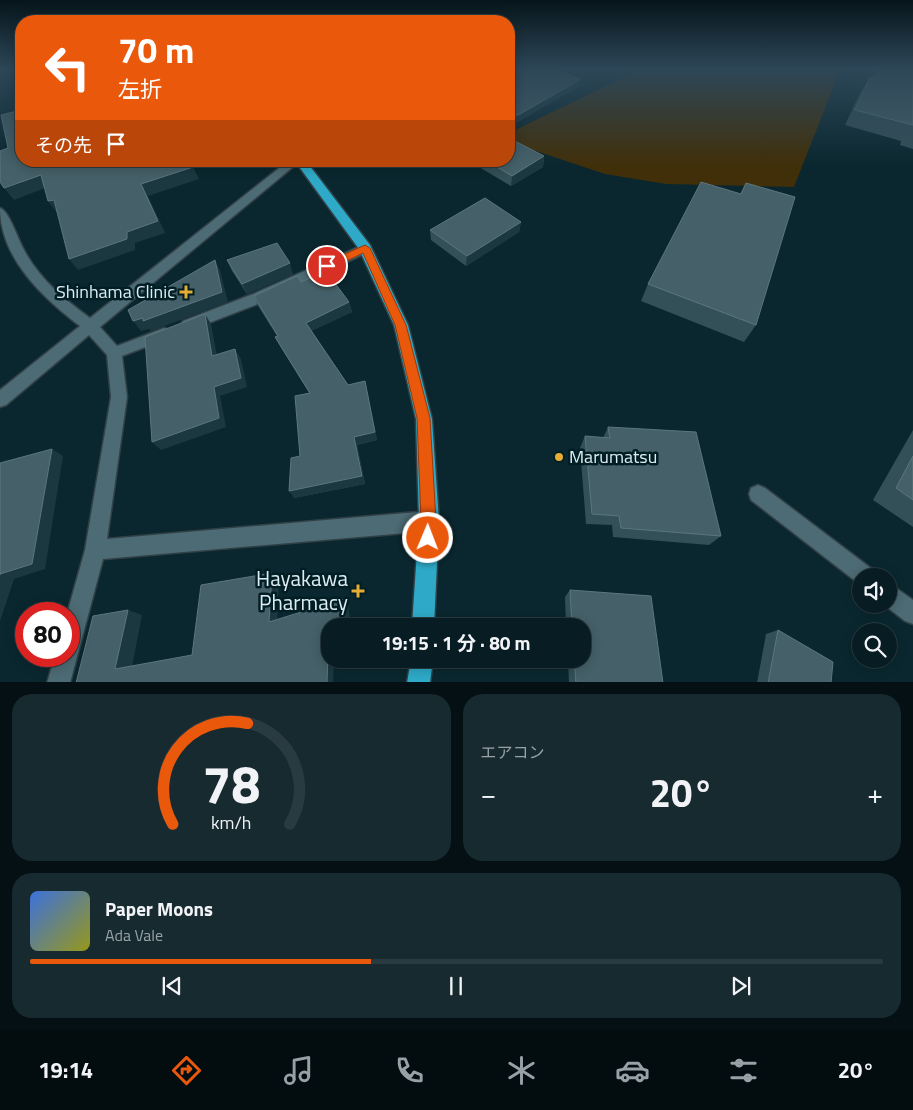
<!DOCTYPE html>
<html lang="ja">
<meta charset="utf-8">
<style>
body{margin:0;font-family:"Titillium Web","Noto Sans JP",sans-serif;background:#162a30;color:#f1f3f6;height:100vh;display:flex;flex-direction:column;font-size:19px;white-space:nowrap}
*{box-sizing:border-box;margin:0}
p{font-size:16px;color:#98a2a6}
.icon{flex:none;width:28px;height:28px;fill:none;stroke:currentColor;stroke-width:2;stroke-linecap:round;stroke-linejoin:round}
.map{position:relative;height:682px;overflow:hidden}
.panel{display:flex;flex-direction:column;gap:12px;padding:12px;background:#041013;flex:1}
.panel>*{flex:none}
.hud{position:absolute;left:15px;top:15px;width:500px;height:152px;border-radius:20px;box-shadow:0 2px 12px #0003,0 0 0 1px #293b41;background:#ea580c;color:#fff;overflow:hidden}
.controls{position:absolute;left:852px;top:568px;display:grid;gap:10px}
.controls a{display:grid;place-items:center;width:45px;height:45px;border-radius:50%;background:#081d23;box-shadow:0 2px 12px #0003,0 0 0 1px #293b41;font-size:25px}
.speed{position:absolute;left:15px;top:602px;display:flex;gap:10px;font-size:25px;font-weight:700;text-align:center}
.speed>*{display:grid;place-content:center;width:65px;height:65px;border-radius:50%;background:#081d23;box-shadow:0 2px 12px #0003,0 0 0 1px #293b41;line-height:1}
.speed .limit{border:8px solid #d22;background:#fff;color:#111}
.pin{position:absolute;display:grid;place-items:center;width:42px;height:42px;color:#fff;margin:-21px;border:2px solid #fff;border-radius:50%;box-shadow:0 1px 5px #0007}
.me{position:absolute;width:55px;margin:-28px;rotate:1deg;stroke-linejoin:round;filter:drop-shadow(0 0 4px #0008)}
.turn{display:flex;align-items:center;gap:18px;height:105px;padding:0 20px;font-size:22px}
.turn .icon{width:65px;height:65px;stroke-width:2.5}
.turn b{display:block;font-size:35px;line-height:42px}
.then{display:flex;align-items:center;height:48px;padding:0 20px;background:#0003;gap:10px;font-size:19px}
.big{font-size:38px;font-weight:700;line-height:1.1}
.panel .tile{flex:1;display:flex;flex-direction:column;justify-content:center;gap:8px;min-width:0;padding:0 18px;border-radius:20px;background:#162a30}
.panel .dial{align-items:center;gap:0}
.dial svg{height:130px;overflow:visible;fill:none;stroke:#293b41;stroke-width:7;stroke-linecap:round;text-anchor:middle}
.dial text{fill:#f1f3f6;stroke:none}
.song{display:flex;align-items:center;gap:15px}
.cover{width:60px;height:60px;border-radius:8px;background:linear-gradient(135deg,hsl(220 70% 55%),hsl(60 70% 35%))}
.played{height:5px;border-radius:2px;background:linear-gradient(90deg,#ea580c 40%,#293b41 40%)}
.keys{display:flex;justify-content:space-around;direction:ltr}
.heat{display:flex;justify-content:space-between;align-items:center;font-size:28px;direction:ltr}
.panel .tiles{flex:1;display:grid;gap:12px;grid-template-columns:1fr 1fr}
.tile:last-child{grid-column:span 2}
.trip{position:absolute;left:321px;top:618px;width:270px;height:50px;border-radius:20px;background:#081d23;box-shadow:0 2px 12px #0003,0 0 0 1px #293b41;font-weight:700;line-height:50px;text-align:center}
.menu{display:flex;height:80px;justify-content:space-around;align-items:center;background:#030c0e;color:#98a2a6}
.menu .icon{width:35px;height:35px}
.menu .selected{color:#ea580c}
.menu b{font-size:22px;color:#f1f3f6}
.map>svg:first-child{display:block}
.green{fill:#412f0a}
.lines{fill:none;stroke-linecap:round;stroke-linejoin:round}
.minor-casing{stroke:#314046;stroke-width:3}
.highway-casing{stroke:#314046;stroke-width:3}
.minor{fill:#4d6b74;fill-rule:evenodd}
.highway{fill:#2eaac8;fill-rule:evenodd}
.wall{fill:#334f57}
.shaded-wall{fill:#1b3840}
.building{fill:#456068;stroke:#5d767d}
.route{fill:#ea580c;stroke:#983908}
.poi-dot{fill:#e5ad35;stroke:#011e25;stroke-width:2}
.labels{text-anchor:middle;stroke-width:5;stroke-linejoin:round;paint-order:stroke}
.poi-label{font-size:18px;fill:#ddedf3;stroke:#011e25;text-anchor:end}
.near-poi-label{font-size:21px;fill:#ddedf3;stroke:#011e25;text-anchor:end}
</style>
<div class="map">
<svg width="913" height="683" viewBox="0 0 913 683">
<rect width="100%" height="100%" fill="#0a272f"/>
<path class="green" d="M639,70h201l-46,117 -128,-3 -61,-10 -96,-32v-9z"/>
<g class="lines">
<g class="minor-casing">
<g id="minor">
<path d="M288,161h12l-200,166 17,19 47,-18 5,2 2,4 -2,4 -47,18 5,41 -20,142 322,-28 7,3 3,7 -3,7 -7,3 -326,28 -33,124h-23l8,-27h14v-42h-2l18,-64 26,-153 -4,-42 -18,-20 -83,70 -6,2v-17l80,-64c-37,-28 -80,-68 -80,-118 9,3 18,31 23,40 15,30 41,51 67,70z"/>
<path d="M365,244l6,4 -1,3 -107,51 -75,29 -5,-2 -2,-4 2,-4 70,-27z"/>
<path d="M758,485l7,3 107,81 3,7h-14v9l-3,-2 -107,-83 -2,-6 2,-6z"/>
<path d="M889,585l7,3 17,12v24l-8,-3 -22,-17h6z"/>
</g>
</g>
<g class="highway-casing">
<g id="highway">
<path d="M295,161h11l64,84 38,80 24,94 7,102 -5,105h-22l7,-105 -3,-102 -22,-94 -35,-76z"/>
<path d="M411,659h22l-3,24h-23z"/>
</g>
</g>
<use href="#minor" class="minor"/>
<use href="#highway" class="highway"/>
</g>
<g class="wall">
<path d="M875,70h38v79l-13,-4 1,-4 -56,-16 15,-32 10,-16 2,1z"/>
<path d="M544,156l-1,11 -32,19 -42,-25h40z"/>
<path d="M746,183l10,142 -12,17 -103,-41 7,-17 92,-90z"/>
<path d="M521,222l-2,10 -53,34 -35,-26 -1,-10z"/>
<path d="M227,260l66,14 -46,20 -15,-23z"/>
<path d="M301,282l48,20 3,10 -41,19 37,54 17,-4 12,59 -20,5 8,39 -71,14 15,-105 -29,-47 -5,-9 2,-1 -19,-30 -4,-10z"/>
<path d="M608,427l113,109 -12,9 -96,-8 -1,-12 -26,-1 -6,-76 5,-12 18,2z"/>
<path d="M913,430v97l-40,-27z"/>
<path d="M570,590l93,93h-94l-1,-24h14v-33h-16l-1,-29z"/>
<path d="M778,630l53,53h-74l9,-49z"/>
</g>
<g class="shaded-wall">
<path d="M581,79l-1,7 -60,35 -11,5v-7z"/>
<path d="M544,156l-1,11 -32,19 1,-10z"/>
<path d="M193,167l6,12 -51,17 17,37 -30,10v7l-57,20 -9,-11 58,-27 14,-48z"/>
<path d="M41,175l9,11 -36,14 -10,-12z"/>
<path d="M54,200l3,13 -9,-12z"/>
<path d="M521,222l-2,10 -53,34 1,-10z"/>
<path d="M215,260l5,10 8,32 -77,29 -2,-2 -8,2 -8,-10z"/>
<path d="M290,263l3,11 -46,20 -5,-10z"/>
<path d="M349,302l3,10 -43,20 -3,-9z"/>
<path d="M205,314l6,10 8,42 -7,-10z"/>
<path d="M235,349l6,10 6,28 -27,9 6,31 -65,23 -9,-8 62,-55z"/>
<path d="M365,381l12,59 -20,5 8,39 -71,14 -5,-7 65,-54z"/>
<path d="M52,449l11,7 -18,113 -31,10 -14,42v-46z"/>
<path d="M272,573l7,7 -2,46 -8,-4z"/>
<path d="M343,599l5,5 3,22h-5z"/>
<path d="M128,610l14,5 -11,57 -16,-3z"/>
<path d="M328,653h2v6h4l-1,24h-6z"/>
</g>
<g class="building">
<path d="M509,70h23l5,2 4,-2h16l24,9 -61,35 -11,5z"/>
<path d="M879,70h34v55l-58,-15 15,-33 6,2z"/>
<path d="M21,110v51h167l5,6 -52,17 17,37 -31,11v7l-58,20 -15,-59 -6,1 -7,-26 -37,13 -4,-6v-31l8,-3 -7,-33z"/>
<path d="M509,138l35,18 -32,20 -25,-15h22z"/>
<path d="M701,182l40,12 5,-11 49,14 -39,128 -108,-41z"/>
<path d="M485,198l36,24 -54,34 -37,-26z"/>
<path d="M277,243l13,20 -48,21 -15,-24z"/>
<path d="M215,260l7,32 -79,29v-3l-10,3 -5,-11z"/>
<path d="M326,271l23,31 -43,21 42,62 17,-4 10,51 -21,5 8,39 -73,15 2,-33 9,-2 -5,-60 15,-3 -35,-56 3,-1 -24,-40 43,-20 4,6z"/>
<path d="M205,314l7,42 23,-7 6,29 -27,9 5,31 -67,24 -7,-105z"/>
<path d="M608,427l88,5 25,104 -100,-8 -2,-12 -27,-2 -7,-78 25,2z"/>
<path d="M52,449l-20,115 -32,10v1v-112z"/>
<path d="M913,456v44l-17,-12z"/>
<path d="M272,573l-3,49 74,-23 3,27h-16v27h-2l-1,30h-251l17,-67 35,-6 -13,59 77,-14 9,-70z"/>
<path d="M570,590l81,6 12,87h-87l-2,-24h8v-33h-10z"/>
<path d="M778,630l55,32 -2,21h-63z"/>
</g>
<linearGradient id="sky" x2="0" y2="1"><stop stop-color="#06151a"/><stop offset="0.42" stop-color="#2d4758"/><stop offset="1" stop-color="#2d4758" stop-opacity="0"/></linearGradient>
<rect width="913" height="165" fill="url(#sky)"/>
<path class="route" d="M365,245l5,3 36,77 24,93 6,103 -3,22 -5,3 -5,-3 -3,-5 1,-17 -4,-103 -22,-93 -32,-72 -33,16h-7l-1,-3 1,-2z"/>
<g class="poi-dot">
<path d="M183.5 284.5h5v5h5v5h-5v5h-5v-5h-5v-5h5z"/>
<circle cx="559" cy="457" r="5"/>
<path d="M355.5 583.5h5v5h5v5h-5v5h-5v-5h-5v-5h5z"/>
</g>
<g class="labels">
<g class="poi-label">
<text x="175" y="298">Shinhama Clinic</text>
<text x="569" y="463" text-anchor="start">Marumatsu</text>
</g>
<g class="near-poi-label">
<text x="348" y="586">Hayakawa<tspan x="348" dy="24">Pharmacy</tspan></text>
</g>
</g>
</svg>
<div class="controls">
<a><svg class="icon" aria-label="sound" viewBox="0 0 24 24"><path d="M4 9h4l5-4v14l-5-4H4zM17 9q2 3 0 6"/></svg></a>
<a><svg class="icon" aria-label="search" viewBox="0 0 24 24"><circle cx="10" cy="10" r="6"/><path d="M15 15l6 6"/></svg></a>
</div>
<div class="speed"><div class="limit">80</div></div>
<div class="pin" style="left:327px;top:266px;background:#d93025"><svg class="icon" aria-label="arrive" viewBox="0 0 24 24"><path d="M6 21V4h12l-3 4 3 4H6"/></svg></div>
<svg class="me" style="left:428px;top:538px" viewBox="-20 -20 40 40"><circle r="17" fill="#ea580c" stroke="#fff" stroke-width="3"/><path d="M0-11L8 9 0 5-8 9z" fill="#fff"/></svg>
<div class="trip">19:15 · 1 分 · 80 m</div>
<div class="hud">
<div class="turn"><svg class="icon" aria-label="left" viewBox="0 0 24 24"><path d="M17 20v-9H6M10 6l-5 5 5 5"/></svg><div><b>70 m</b>左折</div></div>
<div class="then">その先<svg class="icon" aria-label="arrive" viewBox="0 0 24 24"><path d="M6 21V4h12l-3 4 3 4H6"/></svg></div>
</div>
</div>
<section class="panel">
<div class="tiles">
<div class="tile dial"><svg viewBox="0 0 100 80">
<path d="M14 69A42 42 0 1 1 86 69"/>
<path d="M14 69A42 42 0 0 1 60 7" stroke="#ea580c"/>
<text x="50" y="56" font-size="32" font-weight="700">78</text>
<text x="50" y="72" font-size="11">km/h</text>
</svg></div>
<div class="tile"><p>エアコン</p>
<div class="heat"><a>−</a><b class="big">20°</b><a>+</a></div>
</div>
<div class="tile">
<div class="song"><i class="cover"></i><div><b>Paper Moons</b><p>Ada Vale</p></div></div>
<div class="played"></div>
<div class="keys"><svg class="icon" aria-label="previous" viewBox="0 0 24 24"><path d="M18 5L8 12l10 7zM5 5v14"/></svg><svg class="icon" aria-label="pause" viewBox="0 0 24 24"><path d="M8 5v14M16 5v14"/></svg><svg class="icon" aria-label="next" viewBox="0 0 24 24"><path d="M6 5l10 7-10 7zM19 5v14"/></svg></div>
</div>
</div>
</section>
<nav class="menu">
<b>19:14</b>
<svg class="icon selected" aria-label="directions" viewBox="0 0 24 24"><path d="M12 3l9 9-9 9-9-9zM9 14v-3h6M13 9l2 2-2 2"/></svg>
<svg class="icon" aria-label="music" viewBox="0 0 24 24"><path d="M9 18V5l10-2v13"/><circle cx="6" cy="18" r="3"/><circle cx="16" cy="16" r="3"/></svg>
<svg class="icon" aria-label="phone" viewBox="0 0 24 24"><path d="M5 4h4l2 5-3 2q2 4 5 5l2-3 5 2v4C11 20 4 13 5 4z"/></svg>
<svg class="icon" aria-label="climate" viewBox="0 0 24 24"><path d="M12 3v18M4 7l16 10M4 17L20 7"/></svg>
<svg class="icon" aria-label="car" viewBox="0 0 24 24"><path d="M5 17H2v-5l4-1 3-4h7l3 4 3 1v5h-3M9 17h6M6 11h13"/><circle cx="7" cy="17" r="2"/><circle cx="17" cy="17" r="2"/></svg>
<svg class="icon" aria-label="filters" viewBox="0 0 24 24"><path d="M4 7h16M4 17h16"/><circle cx="9" cy="7" r="2"/><circle cx="15" cy="17" r="2"/></svg>
<b>20°</b>
</nav>
